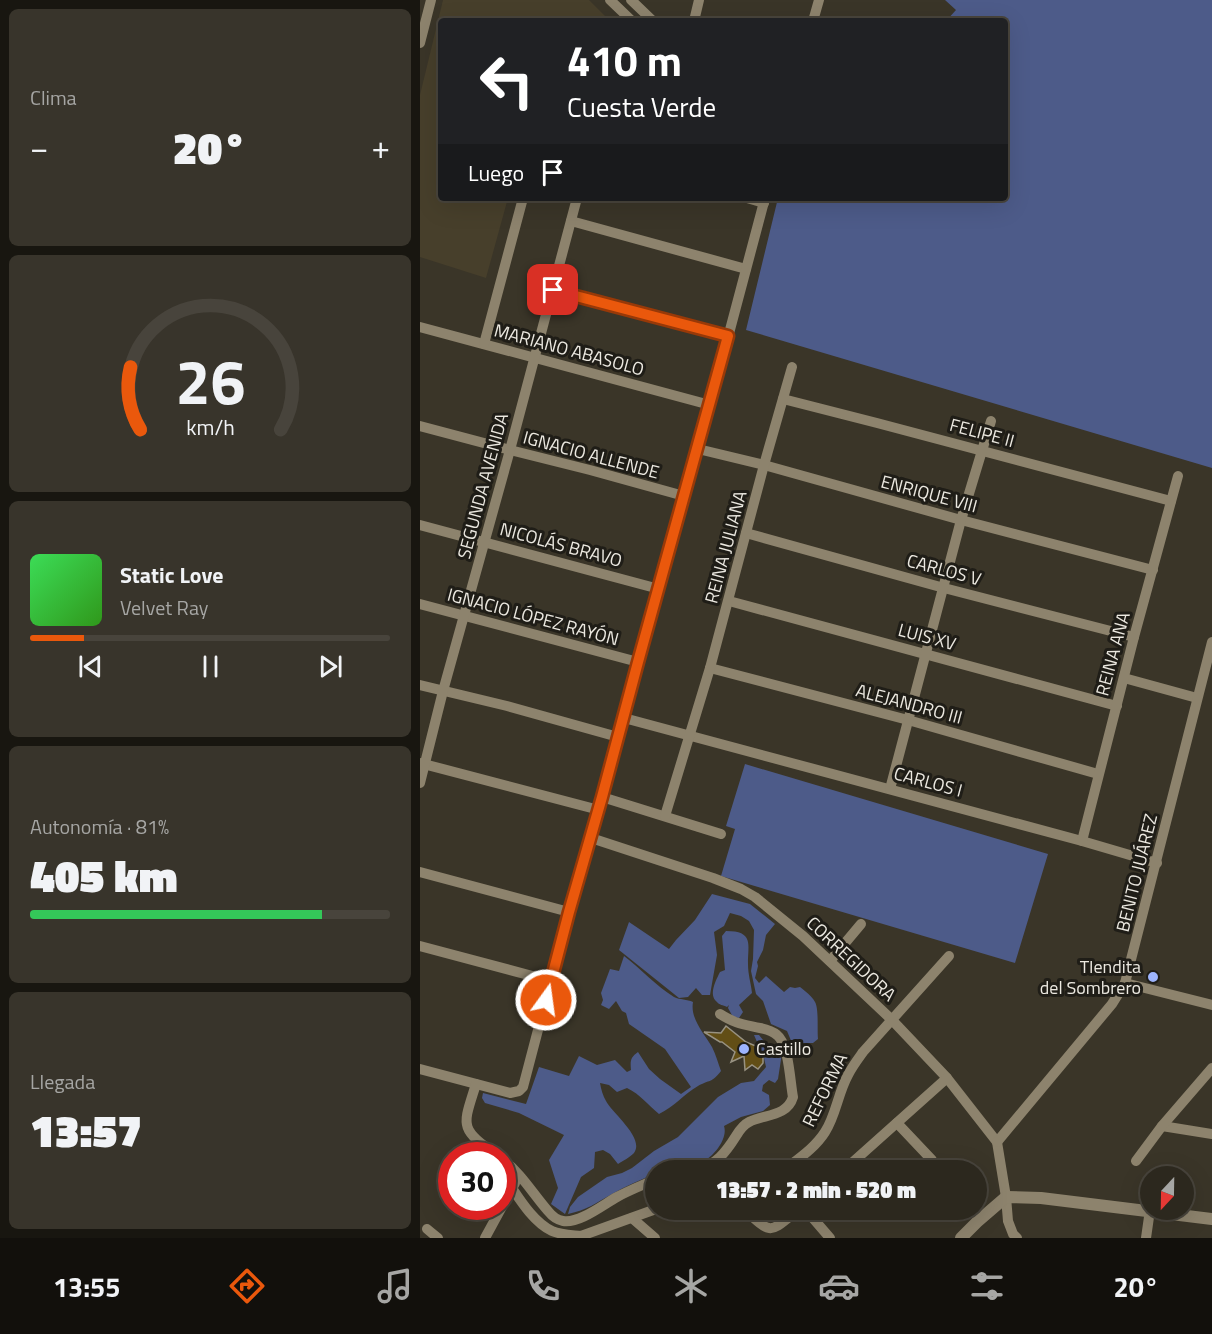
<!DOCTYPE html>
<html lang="es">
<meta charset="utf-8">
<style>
body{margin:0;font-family:"Titillium Web",sans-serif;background:#38342b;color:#f1f3f6;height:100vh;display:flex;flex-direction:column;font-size:22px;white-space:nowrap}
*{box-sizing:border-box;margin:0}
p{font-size:20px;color:#a6a6a4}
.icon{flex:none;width:33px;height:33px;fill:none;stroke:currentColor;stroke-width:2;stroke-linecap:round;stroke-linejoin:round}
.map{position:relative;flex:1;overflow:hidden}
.details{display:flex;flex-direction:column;gap:9px;padding:9px;background:#181610;width:420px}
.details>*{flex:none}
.banner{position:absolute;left:18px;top:18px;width:570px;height:183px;border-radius:6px;box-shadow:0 6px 24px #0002,0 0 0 2px #48443c;background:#202124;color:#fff;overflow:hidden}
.needle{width:39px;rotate:202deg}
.fabs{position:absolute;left:720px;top:1166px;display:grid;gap:12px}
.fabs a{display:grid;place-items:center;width:54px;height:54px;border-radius:50%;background:#2c281e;box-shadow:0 6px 24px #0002,0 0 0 2px #48443c;font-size:30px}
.speed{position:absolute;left:18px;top:1142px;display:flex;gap:12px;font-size:30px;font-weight:700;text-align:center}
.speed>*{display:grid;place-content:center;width:78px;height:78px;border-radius:50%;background:#2c281e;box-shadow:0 6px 24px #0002,0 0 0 2px #48443c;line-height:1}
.speed .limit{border:9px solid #d22;background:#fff;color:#111}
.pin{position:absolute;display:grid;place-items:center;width:51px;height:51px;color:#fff;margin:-26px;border-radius:12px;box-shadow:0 3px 9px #0006}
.me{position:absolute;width:66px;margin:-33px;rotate:14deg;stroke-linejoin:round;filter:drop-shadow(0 0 4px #0008)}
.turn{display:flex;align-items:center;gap:21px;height:126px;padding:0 30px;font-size:27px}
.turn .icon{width:78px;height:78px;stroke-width:2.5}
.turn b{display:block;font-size:42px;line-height:51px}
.then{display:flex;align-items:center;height:57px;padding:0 30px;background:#0003;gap:12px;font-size:22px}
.big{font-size:45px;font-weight:800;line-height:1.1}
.details .card{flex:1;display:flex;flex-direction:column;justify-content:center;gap:9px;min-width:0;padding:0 21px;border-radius:9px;background:#38342b}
.details .dial{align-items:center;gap:0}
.dial svg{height:156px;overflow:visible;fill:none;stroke:#48443c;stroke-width:7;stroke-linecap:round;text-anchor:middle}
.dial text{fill:#f1f3f6;stroke:none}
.song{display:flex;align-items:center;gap:18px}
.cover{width:72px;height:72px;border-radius:9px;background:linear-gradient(135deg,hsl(130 70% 55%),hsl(110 70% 35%))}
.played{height:6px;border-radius:3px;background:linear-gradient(90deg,#ea580c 15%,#48443c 15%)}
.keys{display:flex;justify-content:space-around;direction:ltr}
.heat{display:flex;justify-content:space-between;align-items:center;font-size:33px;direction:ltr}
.charge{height:9px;border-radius:4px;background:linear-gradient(90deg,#34c759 81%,#48443c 0)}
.trip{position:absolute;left:225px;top:1160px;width:342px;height:60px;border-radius:30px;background:#2c281e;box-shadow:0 6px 24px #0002,0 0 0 2px #48443c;font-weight:800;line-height:60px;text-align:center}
.tab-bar{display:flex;height:96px;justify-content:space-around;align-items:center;background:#12100c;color:#a6a6a4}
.tab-bar .icon{width:42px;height:42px}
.tab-bar .selected{color:#ea580c}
.tab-bar b{font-size:27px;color:#f1f3f6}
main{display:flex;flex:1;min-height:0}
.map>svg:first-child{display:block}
.built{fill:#473f2b}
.green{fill:#4d5b89}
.building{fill:#624e16;stroke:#989282;stroke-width:1.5}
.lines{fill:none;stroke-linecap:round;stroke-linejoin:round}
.minor{stroke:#8d836d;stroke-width:10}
.tertiary{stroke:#8d836d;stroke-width:12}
.route-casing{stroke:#983908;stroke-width:15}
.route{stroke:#ea580c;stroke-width:10}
.poi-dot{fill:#9db4fd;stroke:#1f1d17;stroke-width:2}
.labels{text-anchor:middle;stroke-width:6;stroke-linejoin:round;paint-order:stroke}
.street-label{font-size:18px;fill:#ece9e1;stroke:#1f1d17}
.poi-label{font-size:18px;fill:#ece9e1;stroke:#1f1d17;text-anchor:end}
</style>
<main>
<section class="details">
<div class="card"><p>Clima</p>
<div class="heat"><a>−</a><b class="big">20°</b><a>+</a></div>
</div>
<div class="card dial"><svg viewBox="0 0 100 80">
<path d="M14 69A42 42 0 1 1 86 69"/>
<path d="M14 69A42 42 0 0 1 9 37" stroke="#ea580c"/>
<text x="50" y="56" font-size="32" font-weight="700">26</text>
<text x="50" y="72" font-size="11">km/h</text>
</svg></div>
<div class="card">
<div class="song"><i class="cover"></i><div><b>Static Love</b><p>Velvet Ray</p></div></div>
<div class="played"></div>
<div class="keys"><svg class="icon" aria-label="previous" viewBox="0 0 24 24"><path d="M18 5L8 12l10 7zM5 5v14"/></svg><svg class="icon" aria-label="pause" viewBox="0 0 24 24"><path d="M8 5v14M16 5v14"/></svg><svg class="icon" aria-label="next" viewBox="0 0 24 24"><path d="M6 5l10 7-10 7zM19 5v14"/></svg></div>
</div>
<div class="card"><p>Autonomía · 81%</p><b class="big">405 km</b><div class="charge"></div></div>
<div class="card"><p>Llegada</p><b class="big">13:57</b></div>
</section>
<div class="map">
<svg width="792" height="1238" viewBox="0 0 792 1238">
<rect width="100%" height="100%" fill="#3a3528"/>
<path class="built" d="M23,0h146l18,18 -1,3h-165v177h67l-22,80 -66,-21v-162z"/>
<g class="green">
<path d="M525,0h267v468l-466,-138 32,-132h227v-177h-59l10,-11z"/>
<path d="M325,764l303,90 -33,109 -294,-87 14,-47 -9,-3z"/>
<path d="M292,894l38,10 25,20 -9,11 -3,15 -6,12 1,4 -3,12 4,5 7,-7 18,16 6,-5 5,1 5,-1c5,4 12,9 15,15 4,7 2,27 3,37l-5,4h-21l-5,-12 -16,-7 -8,-23 -7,-7 -5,-23 2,-12 1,-29 -5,-9 -8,-5 -11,-3 -6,13 -10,6 3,23 -7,40h-8l-6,-7 -8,9 -9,1 -60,-48 10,-28 40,27 7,-9 19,-20z"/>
<path d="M306,931c28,0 22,13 22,33 0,11 3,19 4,29l-13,12 4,7 -4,6 -6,-1 -5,-9 1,-3 -2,2c-4,-2 -8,-2 -10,-5 -9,-7 -1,-22 3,-30l5,-2 -3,-34z"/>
<path d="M204,956c17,13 32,30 50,41 6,3 13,2 19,5 -3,17 11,31 19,45 4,8 6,16 9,24 -10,13 -11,8 -23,15 -14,8 -24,21 -39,28 -12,-10 -18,-19 -32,-26l-10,4 -8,-7 -9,-2c1,6 3,13 6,18 6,12 39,37 28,52 -4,4 -11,8 -16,11l-8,-10 -7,-4 -8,2 -1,16 -13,9 -16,37 -14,-10 7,-16 -9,-28 15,-25 -45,-22 -34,-10 -3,-5 1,-5 43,11 13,-37 30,9 10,-20 18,9 18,-5 12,12 4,-2c-1,-10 0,-13 7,-18l11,17 11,10 21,15 10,-7 -26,-38 -36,-25 -3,-11 -4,-2 -6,-10 -7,8 -8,-4 2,-5 -2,-7 9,-24 9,2z"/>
<path d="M334,1035h5l11,14 10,1 2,3 -4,26 -3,4 -6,-3 -6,5 -1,6 7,4 1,10 -7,6 -22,6 -17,9c4,12 -9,29 -20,35 -6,3 -42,9 -48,9l-1,4c-15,6 -29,12 -43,20 -16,9 -25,16 -44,20l2,-7 8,-10 29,-20 15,-4 10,-5 22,-17 24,-14 40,-40 23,-14 13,-2 12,-14 -2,-9z"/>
</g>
<path class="building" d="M306,1026l20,16 10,4 7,9v8l-5,6 -6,-4 -7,5 -1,-14 -13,6 4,-10 -13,-10h-2l-16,-10 17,1z"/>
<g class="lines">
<g class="minor">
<path d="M190,0l22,21"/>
<path d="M211,0l22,21"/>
<path d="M274,21l5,-21"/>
<path d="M393,21l6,-21"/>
<path d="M0,43l11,-43"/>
<path d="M327,198l17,5"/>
<path d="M151,221l175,48"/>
<path d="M133,290l175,46"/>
<path d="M0,327l290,78"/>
<path d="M64,344l39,-146"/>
<path d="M363,399l94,24 294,78"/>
<path d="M0,426l90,24 80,20 94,26"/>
<path d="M278,449l66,16 197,55 192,50"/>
<path d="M0,525l239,64"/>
<path d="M326,533l198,55 190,49"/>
<path d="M309,601l388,105"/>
<path d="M0,604l218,58"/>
<path d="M290,668l198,52 190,54"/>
<path d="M704,678l73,20"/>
<path d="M0,685l87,21 111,31"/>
<path d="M204,718l458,123 75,22"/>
<path d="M0,763l179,47"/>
<path d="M0,783l23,-92 67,-241 67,-252"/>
<path d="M470,789l71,-269 30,-99"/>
<path d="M182,797l119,37"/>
<path d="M245,816l45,-148 54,-203 28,-98"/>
<path d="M171,838l122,40 28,11 14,8 48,39 89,84 55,58 50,64 9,55 2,24 5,13 4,4"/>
<path d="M662,841l52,-204 44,-161"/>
<path d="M0,872l149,40"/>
<path d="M0,946l131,35"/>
<path d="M410,961l31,-37"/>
<path d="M705,983l87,22"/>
<path d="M0,1069l90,24 9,-2 4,-4 46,-175 33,-115 36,-135 72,-257 55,-207"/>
<path d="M56,1084c-13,42 -18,44 21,71"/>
<path d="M477,1123l35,37"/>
<path d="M742,1126l50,8"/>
<path d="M577,1142l115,-138 13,-21 87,-341"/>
<path d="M82,1159c19,14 31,35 46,52 4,5 9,9 15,10 16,3 41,-17 54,-24 13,-7 26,-12 39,-18"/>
<path d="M716,1161l26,-35 50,-58"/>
<path d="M277,1170c19,-5 29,-18 39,-34 3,-5 7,-11 13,-14 15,-8 38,-5 44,-25 -3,-15 -4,-53 -16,-62 -5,-4 -12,-6 -17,-7 -18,-4 -24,-4 -40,-14"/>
<path d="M364,1170c14,-11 31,-22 41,-38 11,-17 13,-39 23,-57 4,-8 10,-16 15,-23l86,-96"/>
<path d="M424,1170l103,-92"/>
<path d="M92,1188c10,15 23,35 40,43 9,4 20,4 29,5l75,-27"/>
<path d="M324,1209c29,27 25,24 55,0"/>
<path d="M385,1209l25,29"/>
<path d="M212,1218l23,20"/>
<path d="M7,1229l11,9"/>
<path d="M65,1238l30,-55"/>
<path d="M726,1238l4,-28"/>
</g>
<path class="tertiary" d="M541,1238l16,-16 29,-25 35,1 171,21"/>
</g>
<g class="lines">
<g class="route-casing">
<path id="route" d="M126,1000l23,-88 33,-115 36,-135 90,-326 -175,-46"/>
</g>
<use href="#route" class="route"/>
</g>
<g class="poi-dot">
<circle cx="733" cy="977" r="6"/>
<circle cx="324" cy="1049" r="6"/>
</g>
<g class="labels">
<g class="street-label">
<text transform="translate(149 350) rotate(15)" y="6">MARIANO ABASOLO</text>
<text transform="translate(562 433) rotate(15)" y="6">FELIPE II</text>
<text transform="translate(171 455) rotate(15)" y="6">IGNACIO ALLENDE</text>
<text transform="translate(63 486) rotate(-75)" y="6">SEGUNDA AVENIDA</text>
<text transform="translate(509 494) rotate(15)" y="6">ENRIQUE VIII</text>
<text transform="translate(141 545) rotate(15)" y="6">NICOLÁS BRAVO</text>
<text transform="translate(306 547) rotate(-75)" y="6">REINA JULIANA</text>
<text transform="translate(524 570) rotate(15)" y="6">CARLOS V</text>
<text transform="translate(113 617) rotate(15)" y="6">IGNACIO LÓPEZ RAYÓN</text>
<text transform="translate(507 637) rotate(15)" y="6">LUIS XV</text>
<text transform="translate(693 654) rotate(-75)" y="6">REINA ANA</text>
<text transform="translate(489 704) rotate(15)" y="6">ALEJANDRO III</text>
<text transform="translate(508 782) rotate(15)" y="6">CARLOS I</text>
<text transform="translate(717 873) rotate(-76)" y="6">BENITO JUÁREZ</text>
<text transform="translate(431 959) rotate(43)" y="6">CORREGIDORA</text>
<text transform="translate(405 1090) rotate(-64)" y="6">REFORMA</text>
</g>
<g class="poi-label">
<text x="721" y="973">TIendita<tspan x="721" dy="21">del Sombrero</tspan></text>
<text x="336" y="1055" text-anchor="start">Castillo</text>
</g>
</g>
</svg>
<div class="fabs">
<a><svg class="needle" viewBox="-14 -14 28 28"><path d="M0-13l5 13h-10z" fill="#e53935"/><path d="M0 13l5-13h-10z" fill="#a6a6a4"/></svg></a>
</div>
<div class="speed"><div class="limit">30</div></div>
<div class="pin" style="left:133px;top:290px;background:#d93025"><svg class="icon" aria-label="arrive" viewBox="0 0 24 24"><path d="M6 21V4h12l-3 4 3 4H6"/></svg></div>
<svg class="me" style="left:126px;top:1000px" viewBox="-20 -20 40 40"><circle r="17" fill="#ea580c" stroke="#fff" stroke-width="3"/><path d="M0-11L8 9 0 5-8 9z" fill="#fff"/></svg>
<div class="trip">13:57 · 2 min · 520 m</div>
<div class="banner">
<div class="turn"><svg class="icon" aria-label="left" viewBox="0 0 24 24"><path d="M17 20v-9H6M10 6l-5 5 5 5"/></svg><div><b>410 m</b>Cuesta Verde</div></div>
<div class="then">Luego<svg class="icon" aria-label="arrive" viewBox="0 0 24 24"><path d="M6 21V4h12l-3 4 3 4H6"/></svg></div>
</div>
</div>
</main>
<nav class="tab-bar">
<b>13:55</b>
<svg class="icon selected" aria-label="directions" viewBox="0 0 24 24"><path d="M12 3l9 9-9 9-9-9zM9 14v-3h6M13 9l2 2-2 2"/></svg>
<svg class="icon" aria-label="music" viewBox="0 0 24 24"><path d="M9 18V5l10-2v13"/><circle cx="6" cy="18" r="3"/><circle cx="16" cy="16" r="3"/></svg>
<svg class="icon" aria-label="phone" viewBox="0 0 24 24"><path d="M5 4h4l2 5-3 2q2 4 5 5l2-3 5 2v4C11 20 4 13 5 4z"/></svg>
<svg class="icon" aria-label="climate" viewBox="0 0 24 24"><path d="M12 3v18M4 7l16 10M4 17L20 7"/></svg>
<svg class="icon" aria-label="car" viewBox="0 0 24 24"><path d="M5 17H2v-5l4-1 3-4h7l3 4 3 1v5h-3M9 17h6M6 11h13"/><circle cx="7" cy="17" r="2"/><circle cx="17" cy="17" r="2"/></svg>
<svg class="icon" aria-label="filters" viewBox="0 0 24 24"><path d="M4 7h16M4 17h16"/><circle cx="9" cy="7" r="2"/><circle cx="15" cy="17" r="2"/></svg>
<b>20°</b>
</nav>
